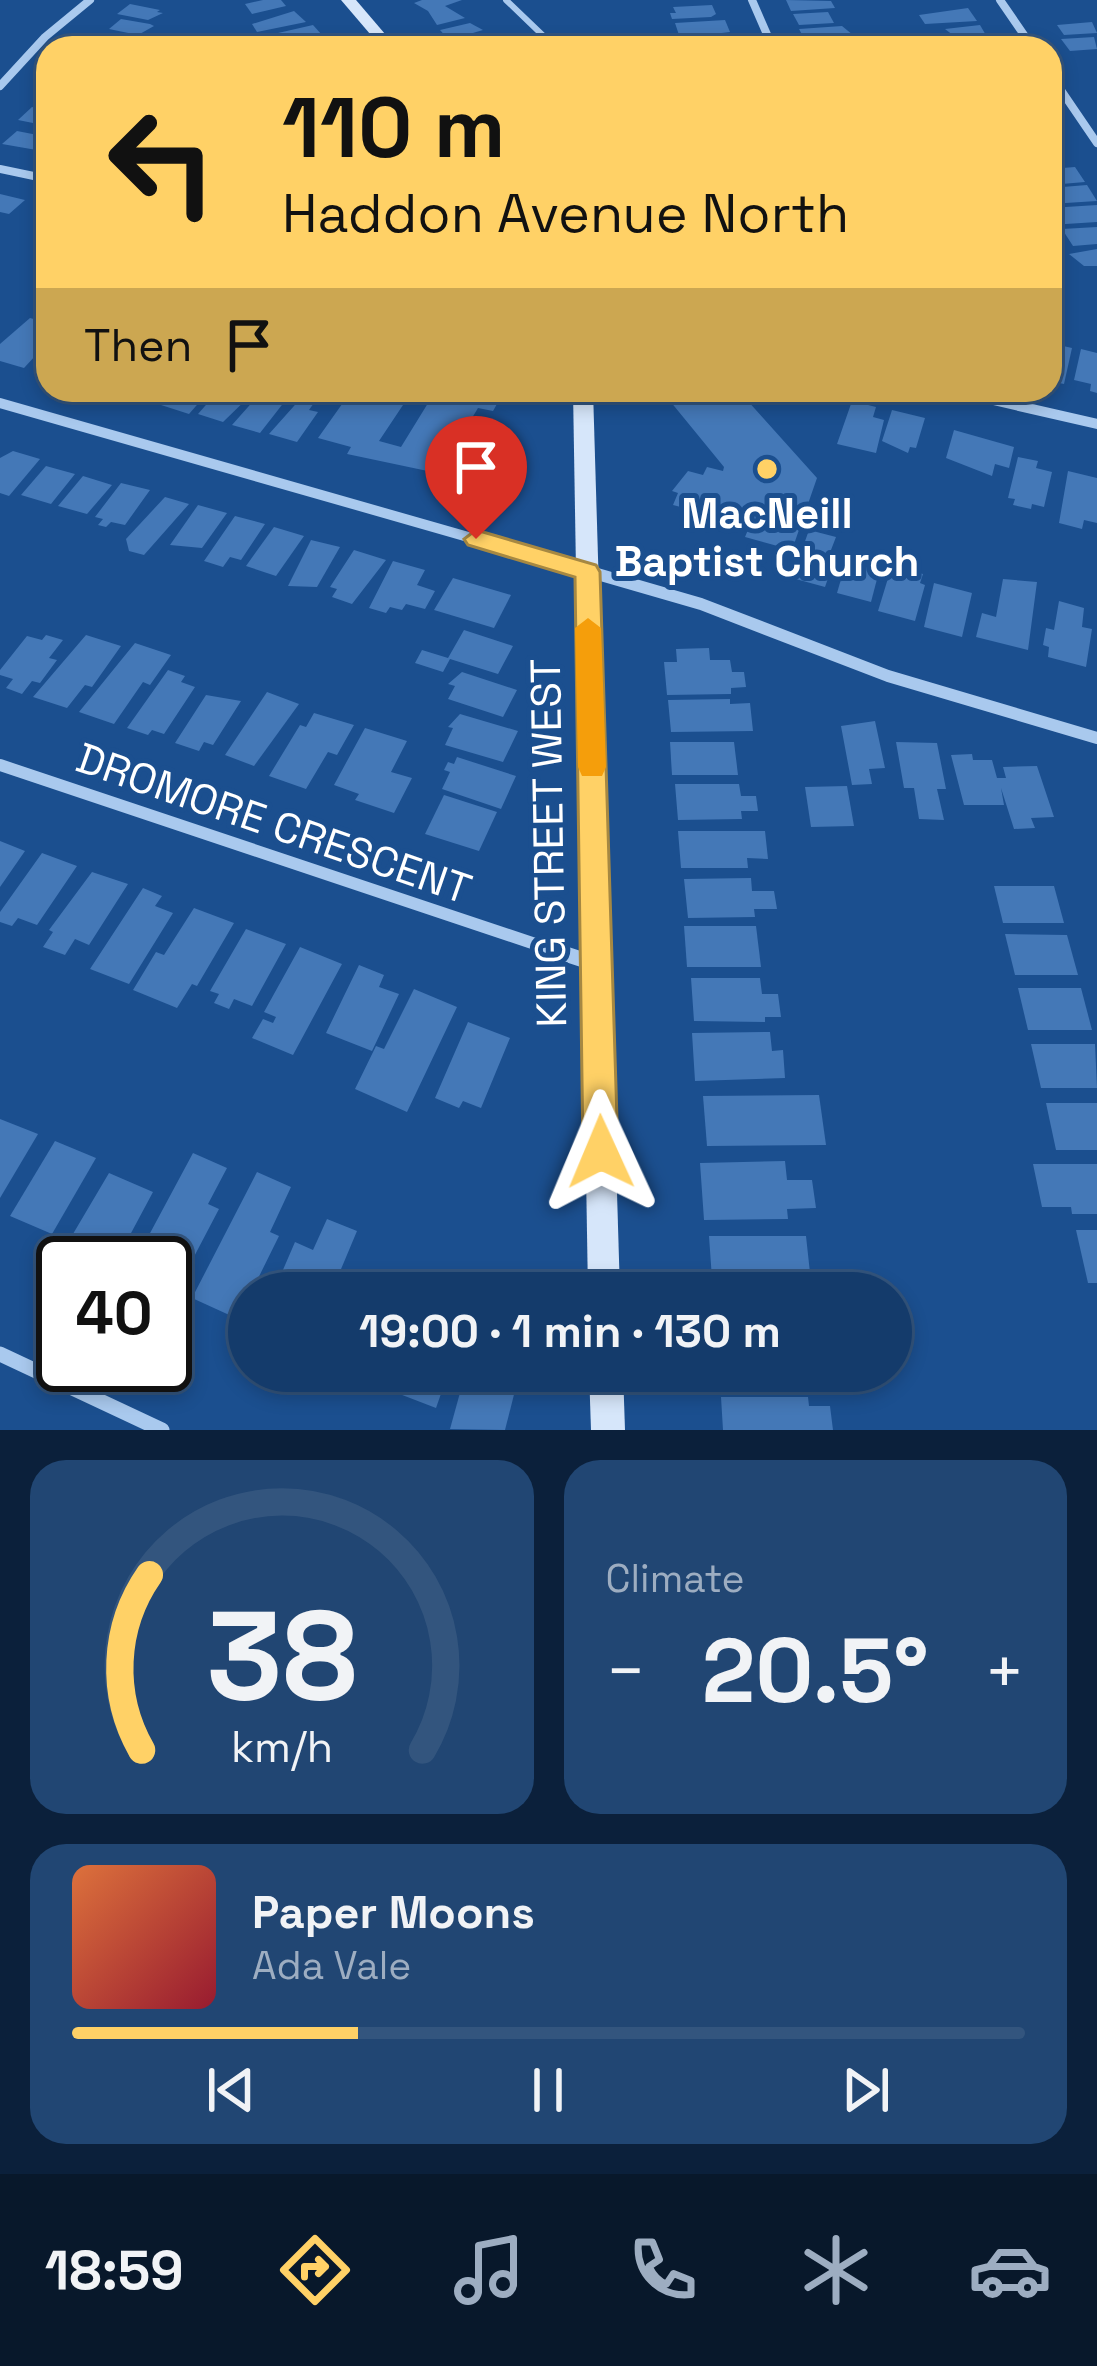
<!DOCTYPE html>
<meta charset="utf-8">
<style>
body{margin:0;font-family:"Space Grotesk",sans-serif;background:#214673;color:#f1f3f6;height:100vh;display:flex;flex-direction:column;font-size:45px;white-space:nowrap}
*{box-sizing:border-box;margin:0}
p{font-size:39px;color:#9dadc1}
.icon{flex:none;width:66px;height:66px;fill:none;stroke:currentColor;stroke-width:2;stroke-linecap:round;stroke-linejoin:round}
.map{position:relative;height:1430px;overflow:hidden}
.panel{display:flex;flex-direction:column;gap:30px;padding:30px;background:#0b203b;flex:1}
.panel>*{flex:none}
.banner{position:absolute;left:36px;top:36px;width:1026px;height:366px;border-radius:36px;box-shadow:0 6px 18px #0003,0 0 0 3px #33557e;background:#ffd166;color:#111;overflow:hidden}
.speed{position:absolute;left:36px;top:1236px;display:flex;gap:24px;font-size:60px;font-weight:700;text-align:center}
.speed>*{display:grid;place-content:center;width:156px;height:156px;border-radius:50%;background:#143b6b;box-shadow:0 6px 18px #0003,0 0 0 3px #33557e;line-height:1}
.speed .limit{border:6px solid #111;border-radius:18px;background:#fff;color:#111}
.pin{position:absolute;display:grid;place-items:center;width:102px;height:102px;color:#fff;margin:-123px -51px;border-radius:50% 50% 50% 0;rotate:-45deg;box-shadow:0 0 12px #0007}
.pin .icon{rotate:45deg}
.me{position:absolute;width:132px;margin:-66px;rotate:359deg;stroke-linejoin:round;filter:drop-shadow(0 0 9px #0008)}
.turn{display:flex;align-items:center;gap:42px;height:252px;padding:0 48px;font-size:54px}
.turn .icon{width:156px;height:156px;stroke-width:2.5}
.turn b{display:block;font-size:84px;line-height:102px}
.then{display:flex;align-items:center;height:114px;padding:0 48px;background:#0003;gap:24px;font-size:45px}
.big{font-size:90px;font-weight:700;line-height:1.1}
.panel .tile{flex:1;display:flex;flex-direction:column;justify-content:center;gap:18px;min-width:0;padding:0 42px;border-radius:36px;background:#214673}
.panel .dial{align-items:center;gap:0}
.dial svg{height:312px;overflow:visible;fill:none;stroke:#33557e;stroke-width:7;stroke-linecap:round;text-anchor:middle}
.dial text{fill:#f1f3f6;stroke:none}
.song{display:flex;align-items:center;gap:36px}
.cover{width:144px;height:144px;border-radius:18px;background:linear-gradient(135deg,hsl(20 70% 55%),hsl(350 70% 35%))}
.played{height:12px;border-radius:6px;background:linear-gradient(90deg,#ffd166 30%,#33557e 30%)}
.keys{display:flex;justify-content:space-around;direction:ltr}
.heat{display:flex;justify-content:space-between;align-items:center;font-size:66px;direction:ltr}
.panel .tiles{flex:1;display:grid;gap:30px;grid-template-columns:1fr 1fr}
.tile:last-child{grid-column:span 2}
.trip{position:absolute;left:228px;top:1272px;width:684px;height:120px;border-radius:60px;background:#143b6b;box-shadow:0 6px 18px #0003,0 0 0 3px #33557e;font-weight:700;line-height:120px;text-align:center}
.tab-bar{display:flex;height:192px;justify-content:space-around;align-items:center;background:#08182b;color:#9dadc1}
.tab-bar .icon{width:84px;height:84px}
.tab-bar .on{color:#ffd166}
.tab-bar b{font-size:54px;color:#f1f3f6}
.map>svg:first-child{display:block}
.building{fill:#4478b7}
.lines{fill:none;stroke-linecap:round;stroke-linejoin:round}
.lane{stroke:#a9c9ee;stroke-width:6}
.street-far3{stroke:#a9c9ee;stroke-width:8}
.street-far2{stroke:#a9c9ee;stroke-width:10}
.street-far1{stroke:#a9c9ee;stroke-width:12}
.street{stroke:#a9c9ee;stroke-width:15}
.secondary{fill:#d6e6fa;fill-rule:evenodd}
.route{fill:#ffd166;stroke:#a68842;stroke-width:3}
.slow{fill:#f59e0b}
.poi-dot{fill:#ffd166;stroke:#1b4f8f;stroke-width:4.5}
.labels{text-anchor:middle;stroke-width:10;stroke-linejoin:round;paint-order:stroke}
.poi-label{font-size:42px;font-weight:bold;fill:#fff;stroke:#1b4f8f}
.street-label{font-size:42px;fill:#fff;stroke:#1b4f8f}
</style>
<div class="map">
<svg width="1097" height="1430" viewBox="0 0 1097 1430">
<rect width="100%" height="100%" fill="#1b4f8f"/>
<g class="building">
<path d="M263,0h18l5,6 -34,8 -7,-10z"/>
<path d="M422,0h40l-17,6 20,12 -28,7 -9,-14 -14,-8z"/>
<path d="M786,0l45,1 4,7 -44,3z"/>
<path d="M130,4l30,6 -3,2 6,1 -15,7 -31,-6z"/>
<path d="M712,5l4,9 -5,3 -39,2 -2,-6h6l-3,-6z"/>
<path d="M968,8l9,13 -52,3 -6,-9z"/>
<path d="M294,11l12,11 -49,10 -5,-8z"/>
<path d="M828,12l6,11 -35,2 -6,-11z"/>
<path d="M121,19l29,5 4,2 -16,9 -29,-6z"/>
<path d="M725,20l5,12 -50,6 -5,-15z"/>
<path d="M1092,22l5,11 -33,2 -7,-10z"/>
<path d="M470,23l13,7 -34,10 -9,-10z"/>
<path d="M313,25l9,10 -36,9 -8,-11z"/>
<path d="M980,25l7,12 -29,2 -13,-10z"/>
<path d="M842,26l11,9 -48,5 -6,-11z"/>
<path d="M106,33l36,7 6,2 -6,6 -50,-3z"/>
<path d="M496,35l9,9 -47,4 -4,-4z"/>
<path d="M1094,37l3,12 -27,2 -9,-12z"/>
<path d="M731,38l4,10h-53l-3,-7z"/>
<path d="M32,107l16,3v16l-30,-6z"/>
<path d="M17,131l31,6v15l-46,-8z"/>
<path d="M1075,167l10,15 -35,3v-16z"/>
<path d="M1087,185l10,16 -47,3v-16z"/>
<path d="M0,194l25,6 -16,14 -9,-2z"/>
<path d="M1097,205v17l-47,3v-17z"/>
<path d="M1097,227v17l-24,2 -11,-17z"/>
<path d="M1097,249v17h-13l-15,-12z"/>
<path d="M30,318l18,5v19l-24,26 -24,-7v-17z"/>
<path d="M1050,343l22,5 -8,36 -14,-3z"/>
<path d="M1081,349l16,4v40l-7,-2 1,-7 -17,-4z"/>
<path d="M175,390h35l-21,24 -28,-9z"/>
<path d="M219,390h37l-33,32 -25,-8z"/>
<path d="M263,390l20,2 -6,7 8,2 -25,32 -28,-8z"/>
<path d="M352,390h61l-34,51 22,6 32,-52 -13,-5h85l-12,21 -15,-3 -30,50 16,4 -8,15 -109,-23 4,-7 -33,-9z"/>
<path d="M661,390h77l79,88 -25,72 -47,-13 5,-12 -77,-20 5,-12 -6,-2 16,-20 15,4 4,-8 16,4 1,-4z"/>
<path d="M302,397l14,3 -7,10 9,2 -21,30 -28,-8z"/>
<path d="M852,401l24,6 -3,10 11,3 -8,33 -39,-9z"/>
<path d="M892,410l33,8 -9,30 -6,-1 -2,6 -26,-12z"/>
<path d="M954,430l60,17 -5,21 -14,-4 -3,12 -46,-18z"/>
<path d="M13,451l27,8 -31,37 -9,-3v-35z"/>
<path d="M1018,457l20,4 -2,7 16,4 -8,35 -12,-3 -1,5 -18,-4 2,-6 -7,-1z"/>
<path d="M46,466l29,8 -24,30 -30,-9z"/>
<path d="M1068,471l29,7v45l-13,-3 -2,9 -23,-6z"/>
<path d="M83,476l29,9 -25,29 -29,-8z"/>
<path d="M121,483l29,7 -25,35 -14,-3 -5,5 -8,-2 5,-6 -8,-2z"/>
<path d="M165,497l24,7 -45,51 -15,-4 -3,-12z"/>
<path d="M198,505l29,8 -25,35 -32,-3z"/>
<path d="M235,516l30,8 -24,36 -11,-3 -7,10 -19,-6z"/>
<path d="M274,527l30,9 -28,40 -30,-10z"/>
<path d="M809,530l27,7 -5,13 6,2 -12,35 -33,-9z"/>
<path d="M311,540l29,7 -23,40 -29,-1z"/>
<path d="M354,550l32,10 -34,44 -20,-7 5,-8 -7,-2z"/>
<path d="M849,552l33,8 -11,42 -34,-9z"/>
<path d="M393,561l32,9 -8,15 18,6 -10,18 -19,-5 -4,6 -12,-3 -4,6 -17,-5z"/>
<path d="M897,567l26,7 -3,9 5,2 -10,36 -37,-10 11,-36 5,1z"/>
<path d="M453,578l58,17 -17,33 -60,-18z"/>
<path d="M1003,579l34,3 -9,68 -52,-13 6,-24 14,4z"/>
<path d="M934,583l38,10 -10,44 -38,-10z"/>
<path d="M1059,601l25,7 -2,19 10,2 -6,38 -38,-10 1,-10 -6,-2 3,-17 8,2z"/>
<path d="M464,630l49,16 -15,28 -48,-15 -7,13 -28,-9 7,-13 26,8z"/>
<path d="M46,635l17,5 -14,18 8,2 -17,23 -8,-2 -10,13 -16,-6 7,-9 -13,-4v-5l27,-34 15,4z"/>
<path d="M86,635l35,11 -29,41 -7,-2 -18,23 -34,-11z"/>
<path d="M135,643l36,12 -21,30 -7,-3 -29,42 -35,-12z"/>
<path d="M709,648l1,12h20l2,12h12l2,15 -15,1v6l-64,1 -3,-33h13l-1,-13z"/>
<path d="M168,670l17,6 -4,6 14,5 -31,47 -12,-4 -4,5 -21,-7z"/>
<path d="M462,672l55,18 -14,27 -55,-18 7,-13 -7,-2z"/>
<path d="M267,692l32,12 -45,62 -29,-11z"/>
<path d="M206,695l35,6 -28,44 -9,-3 -5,9 -24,-8z"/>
<path d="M730,699v5l20,-1 3,28 -82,1 -3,-32z"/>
<path d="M314,713l40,12 -17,30 -9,-3 -22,37 -37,-13 31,-51 6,2z"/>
<path d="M460,714l58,17 -15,31 -58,-17 8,-17 -5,-1z"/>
<path d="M875,721l10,47 -16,1 3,15 -20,1 -11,-59z"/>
<path d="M365,728l42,13 -16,31 21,6 -18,35 -39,-13 4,-6 -25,-9z"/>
<path d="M670,742h64l4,33h-66z"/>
<path d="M896,742l41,1 9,46h-9l7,31 -25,-1 -5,-31h-10z"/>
<path d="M972,754l1,6h19l5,18h9l-3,-11 34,-1 17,51 -23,1 4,10 -21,1 -13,-41 3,17h-40l-13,-50z"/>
<path d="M457,757l59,19 -15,33 -59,-20 8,-17 -6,-2 4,-8 6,2z"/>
<path d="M675,784h64l2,12h15l2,15h-17l1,8 -64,1z"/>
<path d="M847,786l7,40 -43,1 -6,-40z"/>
<path d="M444,795l53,17 -18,39 -54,-17z"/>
<path d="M678,831h87l3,28 -21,-1 1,10h-67z"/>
<path d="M0,841l25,10 -25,36z"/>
<path d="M42,853l35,13 -40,59 -19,-7 -6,8 -12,-4v-10z"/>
<path d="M92,872l36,12 -39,61 -14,-6 -10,16 -22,-8 10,-15 -4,-2z"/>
<path d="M751,878l1,13h22l3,18h-23l1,8 -67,1 -4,-39z"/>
<path d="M994,886h60l10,37h-61z"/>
<path d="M143,888l19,8 -7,10 18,7 -44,71 -39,-15z"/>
<path d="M194,908l40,15 -37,63 -5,-2 -15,24 -44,-18 23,-38 8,3z"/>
<path d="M684,926h72l5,41h-74z"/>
<path d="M246,929l40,15 -34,62 -18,-7 -5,10 -15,-6 5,-9 -9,-3z"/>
<path d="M1005,934l62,1 11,40h-63z"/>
<path d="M300,947l42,17 -49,91 -41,-17 11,-19 10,4 3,-6 -12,-5z"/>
<path d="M359,965l25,10 -5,12 20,7 -27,57 -46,-18z"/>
<path d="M691,978h69l2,16h16l3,23h-16v5l-71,-1z"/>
<path d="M1018,988h63l11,42h-64z"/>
<path d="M414,989l43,18 -50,105 -52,-23 21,-43 8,3z"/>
<path d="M468,1022l42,16 -29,70 -18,-7 -4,7 -24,-10z"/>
<path d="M770,1032l2,19 11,-1 2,28 -90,3 -3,-48z"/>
<path d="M1031,1044h64l2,44h-56z"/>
<path d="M819,1095l7,50 -119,1 -4,-50z"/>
<path d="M1046,1103h51v47h-41z"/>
<path d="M0,1119l38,15 -38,64z"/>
<path d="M55,1141l41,17 -44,76 -42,-18z"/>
<path d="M193,1153l34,15 -19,36 11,5 -43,82 -11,-5v-23h-31z"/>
<path d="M785,1161l2,19h25l4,28 -29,1 1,10 -84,1 -4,-57z"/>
<path d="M1033,1164h64v50h-25l-1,-7h-29z"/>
<path d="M257,1172l34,15 -21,45 9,4 -41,83 -46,-21z"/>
<path d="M109,1173l44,19 -38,71h-32l8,-14 -21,-10z"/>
<path d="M327,1219l30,12 -26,62h-58l22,-51 18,8z"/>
<path d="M1076,1230h21v53h-9z"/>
<path d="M709,1236h97l5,46 -18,-1 1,12h-81z"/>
<path d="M361,1270l53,23h-63z"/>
<path d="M391,1371h58l-13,37 -52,-20z"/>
<path d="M466,1371h54l-15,59 -55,-1z"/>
<path d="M719,1371h85l1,4h-86z"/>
<path d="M721,1397h87l1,9h21l3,24h-110z"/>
</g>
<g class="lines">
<path class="lane" d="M506,0l50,48"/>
<g class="street-far3">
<path d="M752,0l21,48"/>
<path d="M1000,0l33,48"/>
<path d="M1050,74l47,69"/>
<path d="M0,86l45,-49 45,-37"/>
<path d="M0,169l48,10"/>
</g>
<g class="street-far2">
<path d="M950,390l147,34"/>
<path d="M0,403l552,158"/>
</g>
<g class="street-far1">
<path d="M542,558l159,46 187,72 209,62"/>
<path d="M0,765l550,184"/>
</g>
<g class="street">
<path d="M541,946l55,18"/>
<path d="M0,1354l162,76"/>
</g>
<g class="secondary">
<path d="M341,0h15l41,48h-15z"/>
<path d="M573,390h20l27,903h-32z"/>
<path d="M589,1371h34l2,59h-34z"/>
</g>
</g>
<path class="route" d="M476,530l120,35 4,7 18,580 -5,12 -12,5 -12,-5 -6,-12 -8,-575 -107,-32 -4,-6z"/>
<path class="slow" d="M588,618l13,10 5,139 -4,9h-20l-4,-9 -3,-139z"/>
<circle class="poi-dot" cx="767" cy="469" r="12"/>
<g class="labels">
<g class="poi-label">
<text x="767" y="528">MacNeill<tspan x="767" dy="48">Baptist Church</tspan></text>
</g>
<g class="street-label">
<text transform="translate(274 823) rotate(19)" y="15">DROMORE CRESCENT</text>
<text transform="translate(548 843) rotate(-91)" y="15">KING STREET WEST</text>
</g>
</g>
</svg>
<div class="speed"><div class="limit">40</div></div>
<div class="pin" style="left:476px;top:539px;background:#d93025"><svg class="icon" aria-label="arrive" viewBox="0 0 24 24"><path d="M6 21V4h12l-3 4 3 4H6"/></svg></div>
<svg class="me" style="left:601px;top:1152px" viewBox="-20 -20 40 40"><path d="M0-17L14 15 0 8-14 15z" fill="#ffd166" stroke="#fff" stroke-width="4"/></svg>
<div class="trip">19:00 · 1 min · 130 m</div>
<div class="banner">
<div class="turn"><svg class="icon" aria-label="left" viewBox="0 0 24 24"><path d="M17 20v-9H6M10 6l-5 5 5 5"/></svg><div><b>110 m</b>Haddon Avenue North</div></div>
<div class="then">Then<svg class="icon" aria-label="arrive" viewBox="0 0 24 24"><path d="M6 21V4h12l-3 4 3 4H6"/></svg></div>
</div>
</div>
<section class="panel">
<div class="tiles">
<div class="tile dial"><svg viewBox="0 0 100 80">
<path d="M14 69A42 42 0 1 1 86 69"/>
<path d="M14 69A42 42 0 0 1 16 24" stroke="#ffd166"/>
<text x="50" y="56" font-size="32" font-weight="700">38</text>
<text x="50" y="72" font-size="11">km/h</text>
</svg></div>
<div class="tile"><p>Climate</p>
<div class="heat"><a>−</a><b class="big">20.5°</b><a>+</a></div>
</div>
<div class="tile">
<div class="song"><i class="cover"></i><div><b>Paper Moons</b><p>Ada Vale</p></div></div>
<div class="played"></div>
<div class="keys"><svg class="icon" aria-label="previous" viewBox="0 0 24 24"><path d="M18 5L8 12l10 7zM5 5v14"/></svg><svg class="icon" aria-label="pause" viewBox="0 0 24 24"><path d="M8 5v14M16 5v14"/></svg><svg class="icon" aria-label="next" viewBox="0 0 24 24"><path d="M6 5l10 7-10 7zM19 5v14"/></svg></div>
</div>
</div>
</section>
<nav class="tab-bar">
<b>18:59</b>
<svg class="icon on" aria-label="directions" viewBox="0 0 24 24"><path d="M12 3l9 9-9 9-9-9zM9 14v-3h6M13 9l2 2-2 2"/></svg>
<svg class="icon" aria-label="music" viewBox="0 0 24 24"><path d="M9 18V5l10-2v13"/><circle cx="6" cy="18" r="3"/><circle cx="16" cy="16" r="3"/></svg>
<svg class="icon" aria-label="phone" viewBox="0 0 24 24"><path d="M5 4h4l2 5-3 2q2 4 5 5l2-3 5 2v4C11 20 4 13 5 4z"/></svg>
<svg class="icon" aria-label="climate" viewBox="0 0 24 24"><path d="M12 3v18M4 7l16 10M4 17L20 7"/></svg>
<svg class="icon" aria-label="car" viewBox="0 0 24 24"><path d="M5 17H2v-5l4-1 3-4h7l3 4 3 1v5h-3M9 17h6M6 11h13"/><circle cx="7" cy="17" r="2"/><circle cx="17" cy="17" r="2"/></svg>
</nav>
